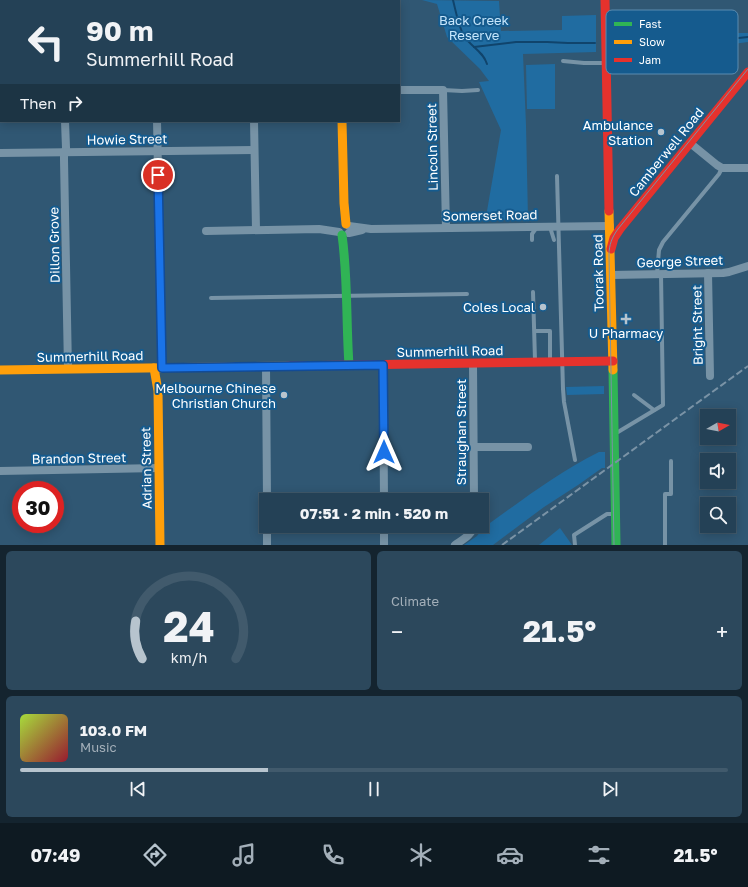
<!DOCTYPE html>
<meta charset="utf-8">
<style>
body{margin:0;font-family:"Golos Text",sans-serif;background:#2c485c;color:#f1f3f6;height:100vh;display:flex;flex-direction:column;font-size:15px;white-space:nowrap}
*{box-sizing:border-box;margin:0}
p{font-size:13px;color:#a3afb9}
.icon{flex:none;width:22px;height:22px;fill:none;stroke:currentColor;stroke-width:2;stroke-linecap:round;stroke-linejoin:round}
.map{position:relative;height:545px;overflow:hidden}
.sheet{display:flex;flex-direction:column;gap:6px;padding:6px;background:#14242f;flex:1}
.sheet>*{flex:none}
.hud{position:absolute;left:0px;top:0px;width:400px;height:122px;box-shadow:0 2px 10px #0003,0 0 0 1px #415a6c;background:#244156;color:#f1f3f6;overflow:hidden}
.needle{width:26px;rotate:81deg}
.controls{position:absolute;left:700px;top:409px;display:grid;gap:8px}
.controls a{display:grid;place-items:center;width:36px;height:36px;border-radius:0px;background:#244156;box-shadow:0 2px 10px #0003,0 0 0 1px #415a6c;font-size:20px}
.speed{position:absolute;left:12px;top:481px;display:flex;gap:8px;font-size:20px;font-weight:700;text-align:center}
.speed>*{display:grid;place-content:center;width:52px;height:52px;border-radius:50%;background:#244156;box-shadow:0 2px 10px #0003,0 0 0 1px #415a6c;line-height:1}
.speed .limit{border:6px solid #d22;background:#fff;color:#111}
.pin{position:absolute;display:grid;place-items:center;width:34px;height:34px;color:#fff;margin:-17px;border:2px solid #fff;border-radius:50%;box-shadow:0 1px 4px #0007}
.me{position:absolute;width:44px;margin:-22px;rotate:0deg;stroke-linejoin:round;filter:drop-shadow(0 0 3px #0008)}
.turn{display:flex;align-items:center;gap:14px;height:84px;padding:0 20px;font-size:18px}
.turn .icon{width:52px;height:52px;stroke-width:2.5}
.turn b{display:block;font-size:28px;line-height:34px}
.then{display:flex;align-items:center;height:38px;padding:0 20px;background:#0003;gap:8px;font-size:15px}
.big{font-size:30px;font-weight:700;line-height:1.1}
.sheet .tile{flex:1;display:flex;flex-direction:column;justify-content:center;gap:6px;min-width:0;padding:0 14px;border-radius:6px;background:#2c485c}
.sheet .dial{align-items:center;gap:0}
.dial svg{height:104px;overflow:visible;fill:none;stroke:#415a6c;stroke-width:7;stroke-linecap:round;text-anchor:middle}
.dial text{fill:#f1f3f6;stroke:none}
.song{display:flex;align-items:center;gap:12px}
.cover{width:48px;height:48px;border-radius:6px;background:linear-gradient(135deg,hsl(80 70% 55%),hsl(350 70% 35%))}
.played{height:4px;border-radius:2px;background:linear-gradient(90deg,#b7c4ce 35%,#415a6c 35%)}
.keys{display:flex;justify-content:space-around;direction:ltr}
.heat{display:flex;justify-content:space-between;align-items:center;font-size:22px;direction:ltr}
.sheet .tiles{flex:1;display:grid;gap:6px;grid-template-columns:1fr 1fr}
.tile:last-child{grid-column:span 2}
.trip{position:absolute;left:259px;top:493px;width:230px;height:40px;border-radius:0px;background:#244156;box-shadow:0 2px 10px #0003,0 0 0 1px #415a6c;font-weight:700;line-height:40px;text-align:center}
.tab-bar{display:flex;height:64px;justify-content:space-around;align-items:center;background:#0e1a22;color:#a3afb9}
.tab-bar .icon{width:28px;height:28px}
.tab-bar .on{color:#b7c4ce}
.tab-bar b{font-size:18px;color:#f1f3f6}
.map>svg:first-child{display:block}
.green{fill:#206ca1}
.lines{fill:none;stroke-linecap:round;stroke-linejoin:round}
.stream{stroke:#10446c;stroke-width:2}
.lane{stroke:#7793a6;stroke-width:4}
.street{stroke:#7793a6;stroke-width:8}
.fast{stroke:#30b455;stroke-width:9}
.slow{stroke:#ff9f0a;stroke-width:9}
.jam{stroke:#e5322d;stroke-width:9}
.tram{stroke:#7a93a6;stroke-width:1}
.rail{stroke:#7a93a6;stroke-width:2;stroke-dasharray:7 3;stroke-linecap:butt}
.route-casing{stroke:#114b97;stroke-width:10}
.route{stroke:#1a73e8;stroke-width:7}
.poi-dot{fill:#b7c4ce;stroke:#155b8e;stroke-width:1.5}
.labels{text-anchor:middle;stroke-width:4;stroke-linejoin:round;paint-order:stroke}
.park-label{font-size:13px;fill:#c6e6fc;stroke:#155b8e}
.poi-label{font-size:13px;fill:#fff;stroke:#155b8e;text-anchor:end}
.street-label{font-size:13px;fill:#fff;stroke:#155b8e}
.key{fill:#155b8e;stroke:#5b8cb0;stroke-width:1}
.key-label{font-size:11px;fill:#fff}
</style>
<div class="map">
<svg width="748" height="545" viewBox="0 0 748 545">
<rect width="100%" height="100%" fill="#305773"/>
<g class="green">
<path d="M422,0l77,1 2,30 61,-1v-14l34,-1v37l-73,2 3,71 2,94 -41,1v-9l14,-81 -22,-48 10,-1 -9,-12 -33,-32 -10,-33z"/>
<path d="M724,33h24v9l-37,5 -19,2 -34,9 -42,2v-20l94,-1z"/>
<path d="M555,64v45h-28l-1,-44z"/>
<path d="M604,386v8l-37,1 -1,-8z"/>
<path d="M599,452h6v16h-3l-24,17 -34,22 -51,38h-29l13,-9 6,-8c38,-27 74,-55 116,-76z"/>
<path d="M560,528l12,17h-33z"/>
</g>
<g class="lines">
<g class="stream">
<path d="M453,0c3,12 5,25 11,36 7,11 19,15 23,28"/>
<path d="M616,45l38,2 27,-2 29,-2 19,-4 19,-2"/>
<path d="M474,47l42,-5h31l21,1h27"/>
</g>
<g class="lane">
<path d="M563,61l21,2h20"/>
<path d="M443,90l19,1 16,-1"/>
<path d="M557,176l6,213 1,13 11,58"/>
<path d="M550,227l4,13"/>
<path d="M532,240v-6l5,-7"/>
<path d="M657,274l2,-24 4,-8 56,-68 3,-6"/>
<path d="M533,292l2,68"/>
<path d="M211,298l256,-4"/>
<path d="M535,331h15v30"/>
<path d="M634,395l20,15"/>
<path d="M618,432l45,-27 -2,-131"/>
<path d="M575,545l-1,-10 33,-21h7"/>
<path d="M665,545v-51h6v-33"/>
</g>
<g class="street">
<path d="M62,0v1"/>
<path d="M154,0v1"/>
<path d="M251,0v1"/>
<path d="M0,60h1"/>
<path d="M399,90h44l3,138"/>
<path d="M65,121l1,27 -2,7v5l4,209"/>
<path d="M157,121l5,247"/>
<path d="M254,121l2,109"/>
<path d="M690,143l27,22 5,3h26"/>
<path d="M0,153l254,-3"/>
<path d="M349,226l22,3 239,-3"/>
<path d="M206,231l113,-2 20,3"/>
<path d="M349,233l13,-3"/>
<path d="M708,273l2,103"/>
<path d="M611,275l112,-2 6,-1 19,-6"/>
<path d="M473,364l1,136"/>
<path d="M383,365l1,135"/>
<path d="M266,366l1,134"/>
<path d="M473,447h55"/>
<path d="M0,471l159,-3"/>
<path d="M267,526v19"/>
<path d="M384,526v19"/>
<path d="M455,545c7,-5 17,-10 19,-19"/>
</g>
<g class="fast">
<path d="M340,0v1"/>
<path d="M342,235c6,43 4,87 7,130"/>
<path d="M613,370l3,175"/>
</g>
<g class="slow">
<path d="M342,121l2,82 2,21"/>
<path d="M609,211l4,159"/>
<path d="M154,368l4,23 2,154"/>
<path d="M0,370l288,-4"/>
</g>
<g class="jam">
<path d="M605,0l4,211"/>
<path d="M611,249l3,-11 6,-9 128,-157"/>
<path d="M288,366l325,-5"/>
</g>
<path class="tram" d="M614,545l-5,-290c0,-10 3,-18 9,-26l130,-160"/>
<path class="rail" d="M502,545l246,-179"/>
</g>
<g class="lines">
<g class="route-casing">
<path id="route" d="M158,175l4,193 221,-3 1,87"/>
</g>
<use href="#route" class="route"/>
</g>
<g class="poi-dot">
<circle cx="661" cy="132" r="4"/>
<circle cx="543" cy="307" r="4"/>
<path d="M624 313h4v4h4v4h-4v4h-4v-4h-4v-4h4z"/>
<circle cx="284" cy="395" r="4"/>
</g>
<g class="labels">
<g class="park-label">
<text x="474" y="25">Back Creek<tspan x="474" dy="15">Reserve</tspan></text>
</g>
<g class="poi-label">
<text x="653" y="130">Ambulance<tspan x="653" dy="15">Station</tspan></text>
<text x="535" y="312">Coles Local</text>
<text x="626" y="338" text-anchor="middle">U Pharmacy</text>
<text x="276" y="393">Melbourne Chinese<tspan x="276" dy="15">Christian Church</tspan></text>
</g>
<g class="street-label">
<text transform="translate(127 139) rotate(-1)" y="5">Howie Street</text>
<text transform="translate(432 147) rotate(-91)" y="5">Lincoln Street</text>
<text transform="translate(666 152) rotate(-51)" y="5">Camberwell Road</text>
<text transform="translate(490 215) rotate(-1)" y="5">Somerset Road</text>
<text transform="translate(54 245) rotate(-91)" y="5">Dillon Grove</text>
<text transform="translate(680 261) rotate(-2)" y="5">George Street</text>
<text transform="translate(598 273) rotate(-91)" y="5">Toorak Road</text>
<text transform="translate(697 325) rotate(-91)" y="5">Bright Street</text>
<text transform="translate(450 351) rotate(-1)" y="5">Summerhill Road</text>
<text transform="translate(90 356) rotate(-1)" y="5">Summerhill Road</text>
<text transform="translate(461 432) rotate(-90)" y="5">Straughan Street</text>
<text transform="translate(79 458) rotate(-1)" y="5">Brandon Street</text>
<text transform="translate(146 468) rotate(-91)" y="5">Adrian Street</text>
</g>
</g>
<rect x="606" y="10" width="132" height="64" rx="6" class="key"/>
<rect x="614" y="22" width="18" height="4" fill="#30b455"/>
<rect x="614" y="40" width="18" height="4" fill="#ff9f0a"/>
<rect x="614" y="58" width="18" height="4" fill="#e5322d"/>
<g class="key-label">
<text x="639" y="28">Fast</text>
<text x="639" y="46">Slow</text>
<text x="639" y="64">Jam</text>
</g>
</svg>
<div class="controls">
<a><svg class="needle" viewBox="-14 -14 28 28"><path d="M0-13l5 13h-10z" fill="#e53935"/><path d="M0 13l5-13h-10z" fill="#a3afb9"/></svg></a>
<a><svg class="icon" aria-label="sound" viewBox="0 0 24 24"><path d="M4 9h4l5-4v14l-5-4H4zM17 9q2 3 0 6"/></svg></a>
<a><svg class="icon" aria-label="search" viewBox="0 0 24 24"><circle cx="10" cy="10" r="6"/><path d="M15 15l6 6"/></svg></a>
</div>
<div class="speed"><div class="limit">30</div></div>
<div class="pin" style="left:158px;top:175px;background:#d93025"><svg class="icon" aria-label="arrive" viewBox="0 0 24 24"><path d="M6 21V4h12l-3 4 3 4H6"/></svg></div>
<svg class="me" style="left:384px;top:452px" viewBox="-20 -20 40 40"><path d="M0-17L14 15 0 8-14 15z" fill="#1a73e8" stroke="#fff" stroke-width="4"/></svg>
<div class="trip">07:51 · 2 min · 520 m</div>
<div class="hud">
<div class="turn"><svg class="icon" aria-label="left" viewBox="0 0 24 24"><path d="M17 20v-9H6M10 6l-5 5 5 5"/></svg><div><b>90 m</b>Summerhill Road</div></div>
<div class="then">Then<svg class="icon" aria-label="right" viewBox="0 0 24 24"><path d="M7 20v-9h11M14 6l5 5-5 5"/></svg></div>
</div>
</div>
<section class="sheet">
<div class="tiles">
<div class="tile dial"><svg viewBox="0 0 100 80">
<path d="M14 69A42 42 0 1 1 86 69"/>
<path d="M14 69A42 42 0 0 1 9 40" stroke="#b7c4ce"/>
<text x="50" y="56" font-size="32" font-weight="700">24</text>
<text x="50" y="72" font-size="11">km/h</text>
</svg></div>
<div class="tile"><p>Climate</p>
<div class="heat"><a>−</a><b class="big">21.5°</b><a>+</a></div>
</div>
<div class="tile">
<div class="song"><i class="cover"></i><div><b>103.0 FM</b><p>Music</p></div></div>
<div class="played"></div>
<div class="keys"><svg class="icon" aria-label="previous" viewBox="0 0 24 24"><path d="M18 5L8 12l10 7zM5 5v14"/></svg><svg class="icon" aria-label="pause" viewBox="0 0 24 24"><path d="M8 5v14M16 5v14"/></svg><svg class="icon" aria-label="next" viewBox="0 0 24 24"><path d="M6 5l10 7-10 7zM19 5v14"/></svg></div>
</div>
</div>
</section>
<nav class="tab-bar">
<b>07:49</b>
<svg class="icon on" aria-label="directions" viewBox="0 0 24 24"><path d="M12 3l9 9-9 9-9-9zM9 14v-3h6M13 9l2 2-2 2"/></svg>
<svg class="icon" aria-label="music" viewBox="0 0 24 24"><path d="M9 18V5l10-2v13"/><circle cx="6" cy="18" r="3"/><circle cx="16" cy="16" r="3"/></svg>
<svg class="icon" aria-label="phone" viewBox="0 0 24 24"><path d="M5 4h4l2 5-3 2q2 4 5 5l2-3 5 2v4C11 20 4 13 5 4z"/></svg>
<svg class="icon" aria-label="climate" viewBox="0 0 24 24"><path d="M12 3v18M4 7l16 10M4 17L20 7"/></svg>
<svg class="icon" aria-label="car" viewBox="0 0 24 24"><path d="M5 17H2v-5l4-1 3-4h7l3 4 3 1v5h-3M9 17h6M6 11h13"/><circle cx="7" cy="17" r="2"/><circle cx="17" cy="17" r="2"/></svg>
<svg class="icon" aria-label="filters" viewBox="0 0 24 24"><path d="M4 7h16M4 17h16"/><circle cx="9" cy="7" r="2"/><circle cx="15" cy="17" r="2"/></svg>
<b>21.5°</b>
</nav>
